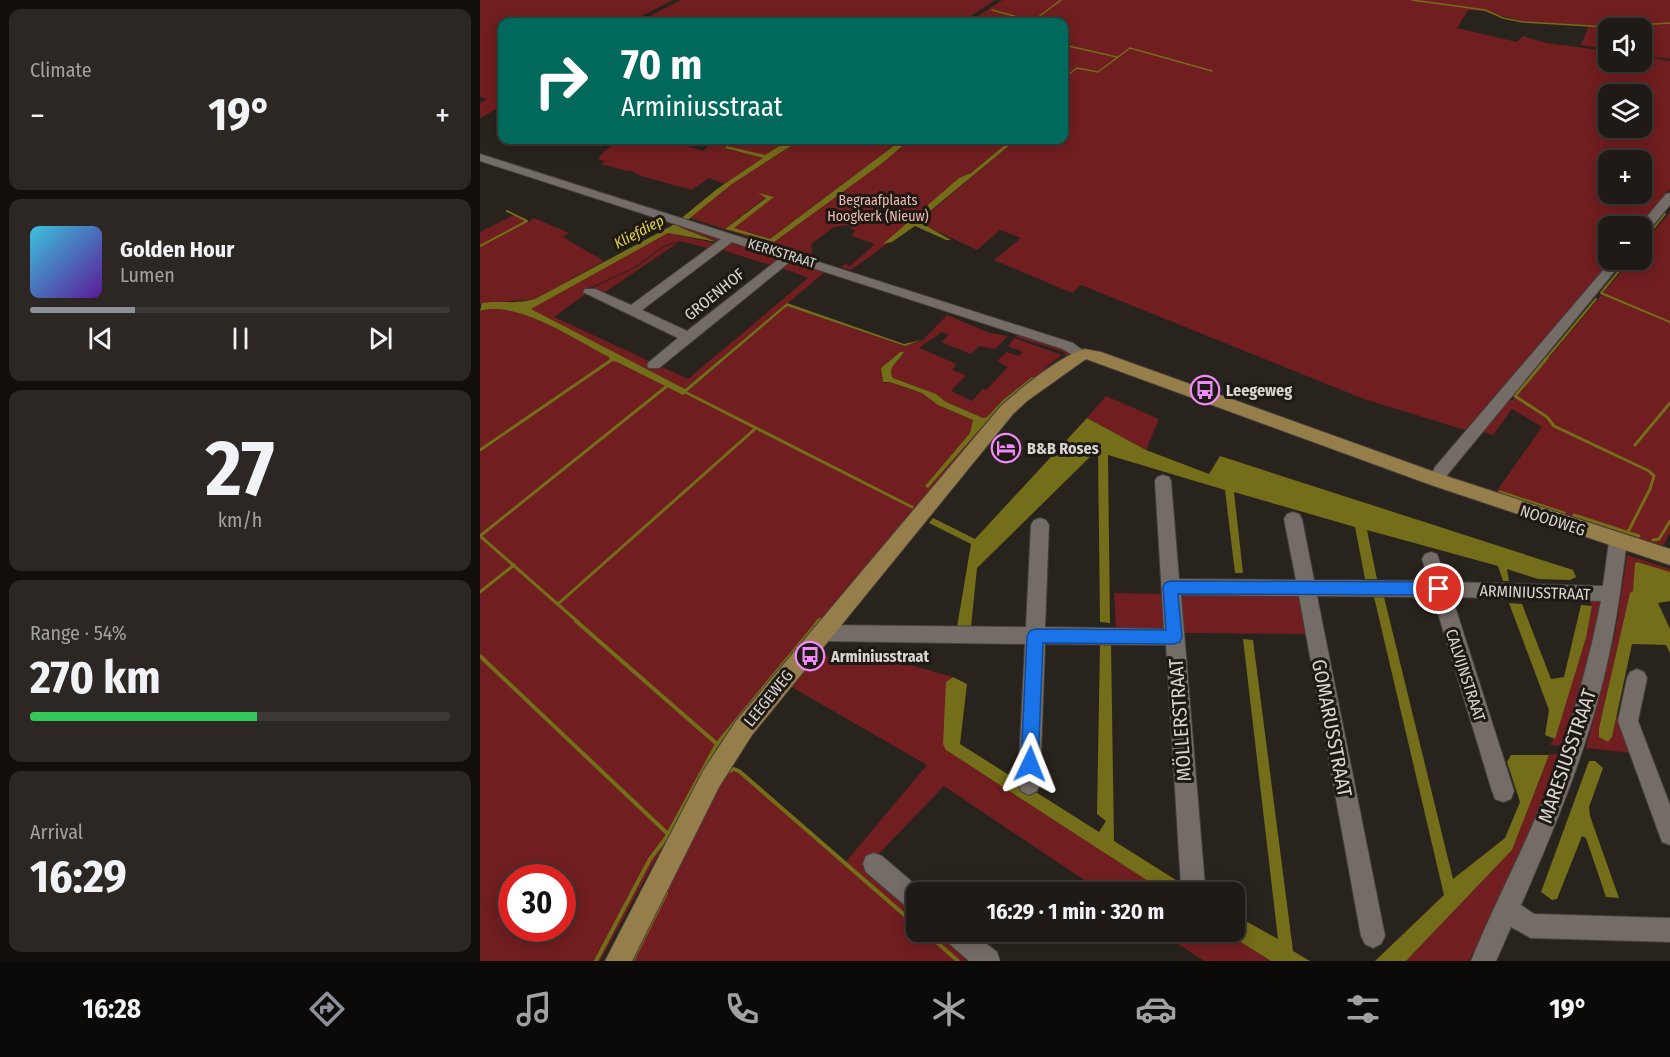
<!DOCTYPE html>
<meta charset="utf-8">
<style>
body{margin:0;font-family:"Fira Sans Condensed",sans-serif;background:#2c2723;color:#f1f3f6;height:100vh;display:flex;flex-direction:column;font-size:22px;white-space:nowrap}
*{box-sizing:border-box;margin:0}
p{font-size:20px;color:#a1a1a1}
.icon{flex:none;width:33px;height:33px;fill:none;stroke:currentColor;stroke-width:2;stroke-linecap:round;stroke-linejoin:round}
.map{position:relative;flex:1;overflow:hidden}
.panel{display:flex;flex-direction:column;gap:9px;padding:9px;background:#110e0c;width:480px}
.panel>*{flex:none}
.top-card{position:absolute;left:18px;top:18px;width:570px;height:126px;border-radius:12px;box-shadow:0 3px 15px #0003,0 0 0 2px #3c3835;background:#00695c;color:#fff;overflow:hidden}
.controls{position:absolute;left:1118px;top:18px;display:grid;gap:12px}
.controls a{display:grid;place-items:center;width:54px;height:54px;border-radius:12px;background:#1f1a16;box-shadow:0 3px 15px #0003,0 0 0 2px #3c3835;font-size:30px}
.speed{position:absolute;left:18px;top:864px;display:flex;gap:12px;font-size:30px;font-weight:700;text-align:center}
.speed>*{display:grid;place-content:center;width:78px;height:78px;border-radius:50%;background:#1f1a16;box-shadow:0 3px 15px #0003,0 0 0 2px #3c3835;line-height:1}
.speed .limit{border:9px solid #d22;background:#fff;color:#111}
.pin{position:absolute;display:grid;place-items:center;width:51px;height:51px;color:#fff;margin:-26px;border:3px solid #fff;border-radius:50%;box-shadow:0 2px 6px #0007}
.me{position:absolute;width:66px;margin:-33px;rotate:2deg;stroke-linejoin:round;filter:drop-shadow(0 0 4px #0008)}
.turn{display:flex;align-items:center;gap:21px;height:126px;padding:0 24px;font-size:27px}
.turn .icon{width:78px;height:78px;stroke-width:2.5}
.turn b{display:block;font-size:42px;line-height:51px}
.big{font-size:45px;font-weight:700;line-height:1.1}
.panel .card{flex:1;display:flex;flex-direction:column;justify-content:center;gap:9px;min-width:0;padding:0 21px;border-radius:12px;background:#2c2723}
.panel .dial{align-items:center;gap:0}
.dial b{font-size:78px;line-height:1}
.song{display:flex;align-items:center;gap:18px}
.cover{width:72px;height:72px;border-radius:9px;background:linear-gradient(135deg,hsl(190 70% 55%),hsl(270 70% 35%))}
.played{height:6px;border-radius:3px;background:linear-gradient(90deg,#8c9099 25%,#3c3835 25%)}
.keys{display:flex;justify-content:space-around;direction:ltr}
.heat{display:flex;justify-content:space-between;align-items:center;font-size:33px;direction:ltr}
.charge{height:9px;border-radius:4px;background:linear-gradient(90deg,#34c759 54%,#3c3835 0)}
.trip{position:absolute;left:426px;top:882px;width:339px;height:60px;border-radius:12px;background:#1f1a16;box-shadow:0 3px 15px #0003,0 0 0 2px #3c3835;font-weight:700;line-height:60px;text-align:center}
.menu{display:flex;height:96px;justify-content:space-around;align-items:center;background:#0c0a09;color:#a1a1a1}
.menu .icon{width:42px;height:42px}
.menu .current{color:#8c9099}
.menu b{font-size:27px;color:#f1f3f6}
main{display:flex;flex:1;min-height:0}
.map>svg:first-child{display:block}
.green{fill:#701e1f;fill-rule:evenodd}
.water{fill:#746d19}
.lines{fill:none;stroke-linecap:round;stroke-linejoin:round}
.stream-far3{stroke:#746d19;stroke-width:1.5}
.stream-far2{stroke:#746d19;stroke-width:2}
.stream-far1{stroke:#746d19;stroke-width:3}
.stream{stroke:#746d19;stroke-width:4}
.minor-casing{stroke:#45403c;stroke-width:2}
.major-casing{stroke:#45403c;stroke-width:2}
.minor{fill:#746d67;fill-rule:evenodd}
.major{fill:#967e4a;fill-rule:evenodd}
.route{fill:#1a73e8;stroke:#114b97;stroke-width:1.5}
.labels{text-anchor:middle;stroke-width:6;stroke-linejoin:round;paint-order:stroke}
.far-park-label{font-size:14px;fill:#efbab5;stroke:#1f1914}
.far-street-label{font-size:14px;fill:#d9d5d1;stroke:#1f1914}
.far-water-label{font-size:15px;font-style:italic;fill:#dfd446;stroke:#1f1914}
.street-label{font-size:16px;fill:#d9d5d1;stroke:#1f1914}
.poi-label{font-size:16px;font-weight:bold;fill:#d9d5d1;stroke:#1f1914;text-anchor:start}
.near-street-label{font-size:20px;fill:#d9d5d1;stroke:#1f1914}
</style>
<main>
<section class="panel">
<div class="card"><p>Climate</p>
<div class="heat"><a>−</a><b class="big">19°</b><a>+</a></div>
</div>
<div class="card">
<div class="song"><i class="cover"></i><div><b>Golden Hour</b><p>Lumen</p></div></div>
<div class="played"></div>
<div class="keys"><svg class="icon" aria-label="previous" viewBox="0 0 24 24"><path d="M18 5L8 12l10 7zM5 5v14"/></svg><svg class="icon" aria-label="pause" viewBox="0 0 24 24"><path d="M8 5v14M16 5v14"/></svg><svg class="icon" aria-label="next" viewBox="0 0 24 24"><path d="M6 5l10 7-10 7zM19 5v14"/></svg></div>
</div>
<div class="card dial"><b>27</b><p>km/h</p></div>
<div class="card"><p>Range · 54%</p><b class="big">270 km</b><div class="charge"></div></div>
<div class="card"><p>Arrival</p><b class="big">16:29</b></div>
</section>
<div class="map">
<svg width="1190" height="961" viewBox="0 0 1190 961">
<rect width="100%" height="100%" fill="#29231d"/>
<g class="green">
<path d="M0,0h193l-43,22h-128v84l-22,12v-15l7,-4 -7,-2z"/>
<path d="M201,0h314l-33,22h-324z"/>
<path d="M522,0h668v59l-29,-4v-27h-33v21l-27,-4 8,-19 -63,-4 -43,-11 -15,-1 -11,18 60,14 6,-6 23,7 62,8v11h33v-6l29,5v128l-31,37h-31v34h3l-72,86 -74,84 -101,-31 -283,-114 -9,8 -78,-33 27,-22 -21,-8 -23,20 -59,-28 98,-82h48v-118h-95zM1128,94h33v34h-33zM1128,160h33v34h-33z"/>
<path d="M130,140h58l35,11 13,-11h73l-24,15 -38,-9 -1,2 37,10 -38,26 -16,-6 -17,12 -51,-14 -12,-6 -2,1 -26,-7 4,-3 -7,-2 6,-8 15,-9z"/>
<path d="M320,140h95l4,2 -129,97 -37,-11 40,-31 -14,-2 7,2 -40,31 44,14 115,-81 24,-21h102l-40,33 -12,5 -74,67 2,-1 -36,26 -10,-3 4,-3 5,2 25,-22 -23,-8 3,-5 -7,-6 -14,2 -23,17 1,9 -4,3 -118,-38 42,-34z"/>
<path d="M1190,212v320l-7,14 -167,-54 46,-65 -30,-18 -19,26 -12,-4 21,-25 13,-8 116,-138h10v-13z"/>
<path d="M34,215l14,7 6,-4 35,15 -6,4 41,24 -69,38 -55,5v-72z"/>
<path d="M201,226l42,13 -11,10 -33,-8 -15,5 -31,22 -50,23 4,2 -33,24 134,62 120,-101 -29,-11 10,-7 36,12 -140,117 -155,-80 138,-76 46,10 3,-2 -38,-13z"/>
<path d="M254,241l48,15 -9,10 -54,-17z"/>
<path d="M199,242l-77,52 -12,-5 45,-21 29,-21z"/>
<path d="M307,306l118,40 18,-6 24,-25 43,18 18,3 -13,13 -16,-3 -8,8 -30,-12 8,-7 -7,-3 -23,16 38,16 -5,6 14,5 -15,16 21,10 11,-12 3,1 22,-23 -11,-6 10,-9 12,4 4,-4 -15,-6 6,-8 48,17 -19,14 23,-12 -2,-5 -48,-15 2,-3 53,17 2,3 -62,46 -156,185 -4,-2 -131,159 -120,219h-120v-650c38,-11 95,29 129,46l1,4 7,1 66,33zM418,353l6,1 -13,13 -1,6 3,5 43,16 10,8 37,16 4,-1 16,-17 29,-23 3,1 -32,25 -78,83 45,-53 3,-13 -35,-15 -16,-12 -32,-11 -7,1 -2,-15zM32,878h50v50h-50z"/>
<path d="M626,396l53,23 -13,31 -59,-32z"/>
<path d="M1147,555l43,14v3l-33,-10 -4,29 -3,3 -31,134 13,9 5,-22 7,4 7,34 -45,-5 29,-114z"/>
<path d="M634,593l49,1 2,37 -49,-1z"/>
<path d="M700,594h121l7,40 -125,-1z"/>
<path d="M1108,597l8,1 6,7 -37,141 -15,-1 6,-10 30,-97 6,-32z"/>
<path d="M334,655l100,11 39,11 -7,5v68l219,142h-63l-158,-106 -76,79 48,42v25h29l34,29h-347l97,-195 16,12 99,86 83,-99 -139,-80z"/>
<path d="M1083,752l-14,39 -67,152h-4l-9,18h-63l106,-111 37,-95z"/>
<path d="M680,932h65l46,29h-67z"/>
</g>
<g class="water">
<path d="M309,140h11l-68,44 -53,43 38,15 -49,-9 -137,76 154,80 102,-86 117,41 17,-4 -16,6 -118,-40 -104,89 -66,-33 -7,-1 -1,-4c-34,-17 -91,-57 -129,-46l2,-8c17,-2 36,1 53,-4l138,-74 44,-36 46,-31 -38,-10 2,-2 38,9z"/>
<path d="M415,140h14l-24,21 -111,81 -49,-13 41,-31 -8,-5 16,4 -40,31 36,11 129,-97z"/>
<path d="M531,140h5l-98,81 33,19h-5l-31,-14 -23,16 -9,2 76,-66 12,-5z"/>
<path d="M424,352c-4,9 -18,14 -11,26l43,16 10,8 37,16 4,-1 16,-17 29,-23 3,1 -32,25 -75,85 -3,-2 45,-53 3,-13 -35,-15 -16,-12 -32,-11h-7l-2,-14 19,-16z"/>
<path d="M607,418l59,32 63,24 11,-18 353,114 3,7 -6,3 -32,-1 -31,-10 2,12h-6l-5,-15 -131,-36 10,49h-12l-10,-52 -121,-35 9,81h-8l-10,-83 -117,-35 2,168 -10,-1 -2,-170h-3l-118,116 -6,59h-14l14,-83 -42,-21 4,-5 42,21z"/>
<path d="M1157,562l33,10v29l-12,2 12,26v24l-4,-8 -34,-1 -20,93 -4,5 -9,-5v-9l31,-135 3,-2 2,-28z"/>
<path d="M894,597h10l69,282 52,-41 15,-36 -13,-40 4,-7h38l-37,95 -106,111h-31l69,-66z"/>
<path d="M1029,603l13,1 29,75 13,-2 17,-72 11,1 -6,32 -31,101 -10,-4 4,-25z"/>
<path d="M763,639l10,1 40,311 17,10h-39l-46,-29h9l1,-17 43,24z"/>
<path d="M620,644h11l3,197 81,51h-30l-219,-142 -3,-6 3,-62 7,-5 14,7 -7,60 139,88 7,-11 -9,-7z"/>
<path d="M1109,761h6l8,7 -14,39 1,9 29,82 -13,-1 -20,-59 -4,-2 -25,63 -5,1 -11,-8z"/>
</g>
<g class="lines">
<g class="stream-far3">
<path d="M932,0l73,10 18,8 20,4 83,5 64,-4"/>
<path d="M512,10l41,11 -3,1"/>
<path d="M553,21l28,-21"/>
<path d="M584,45l53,12"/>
<path d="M584,78l13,-10 21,4 32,-24 82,23"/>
</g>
<g class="stream-far2">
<path d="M1161,244l24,-30"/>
<path d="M0,246l47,-25 -20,-10"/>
<path d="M1148,260l-27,33 69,29"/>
<path d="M1065,360l51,-61"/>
</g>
<g class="stream-far1">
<path d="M1067,358l-32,38 32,21 7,9 95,45 5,5 -4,13 -22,43"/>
<path d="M203,391l229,116"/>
<path d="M1155,445l35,-42"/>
<path d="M0,450l130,-89"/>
<path d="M1020,492l64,21"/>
<path d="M1094,515l65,21"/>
<path d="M1173,540l6,-1 11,-18"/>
<path d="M0,592l34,-27"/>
<path d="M78,604l198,-176"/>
<path d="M98,622l-98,-86 187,-150"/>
<path d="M337,622l3,-3"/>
</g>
<g class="stream">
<path d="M96,621l141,123"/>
<path d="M0,656l188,178"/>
<path d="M247,772l7,-3 5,2 177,154"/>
<path d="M445,932l33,29"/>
<path d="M116,961l54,-102 16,-21 51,-94 102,-123"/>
<path d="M152,961l34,-68"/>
</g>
<g class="minor-casing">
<g id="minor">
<path d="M0,154l593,189 16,12 -2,3h-10l-14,-9 -272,-88 -132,107h-10l-2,-3 2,-3 29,-24 -95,-46 2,-3h10l36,16 90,-66 -241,-78zM252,242l48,16 -93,73 -45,-21z"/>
<path d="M1190,193v12l-25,30 -4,1v-10h-2l27,-32z"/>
<path d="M1132,260h12l-176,214 -5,10 -6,2 -6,-2 -2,-4 6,-13z"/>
<path d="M683,475l6,2 2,4 8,98 117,1 -12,-61 3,-5 6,-2 6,2 3,5 12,61 115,1 -7,-22 3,-5 6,-2 6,2 10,28 156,4 6,-45 3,-5 6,-2 6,2 3,5c-5,37 -9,72 -17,109 -18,88 -53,173 -89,255l13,9 136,4v24l-139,-4 -20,-11 -15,34h-25c21,-52 48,-102 69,-154 27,-67 47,-135 61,-206l-149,-4 62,194 -3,8 -8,3 -8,-3 -3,-8 -59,-194 -116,-1 68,340 -4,8 -8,4 -8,-4 -4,-8 -62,-340 -118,-1 24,291 -3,6h-18l-3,-6 -15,-241 -121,-1 -5,140 -3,7 -8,4 -8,-4 -3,-7 7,-140 -204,-3 -7,-2 -2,-6 2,-6 7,-2 205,2 5,-102 3,-5 6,-2 6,2 3,5 -4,102 119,2 -9,-148 2,-4z"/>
<path d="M1157,669l7,3 3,6 -9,43 32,84v40l-8,-3 -44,-121 9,-43 3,-6z"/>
<path d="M394,853l8,3 42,36h-8v19l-8,-3 -42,-36 -3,-8 3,-8z"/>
<path d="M461,932h30l26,20 3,9h-31l-24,-21z"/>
</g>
</g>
<g class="major-casing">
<path id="major" d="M605,349l16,3 342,123 227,74v16l-239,-80 -345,-126 -59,42 -14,13 -261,321 -33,52 -87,174h-27l98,-190 33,-50 265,-315c19,-17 60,-51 84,-57z"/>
</g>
<use href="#minor" class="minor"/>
<use href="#major" class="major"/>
</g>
<path class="route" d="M690,581l269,1 5,2 2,5 -2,4 -5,2 -261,-1 4,43 -2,5 -6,2 -131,-1 -5,121 -2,6 -6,2 -7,-2 -2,-6 6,-128 3,-5 5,-2 131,1 -3,-43 2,-4z"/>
<defs>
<g id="bus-ring" transform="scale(1.5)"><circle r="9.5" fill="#1f1914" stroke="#ee8bf8" stroke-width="1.5"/><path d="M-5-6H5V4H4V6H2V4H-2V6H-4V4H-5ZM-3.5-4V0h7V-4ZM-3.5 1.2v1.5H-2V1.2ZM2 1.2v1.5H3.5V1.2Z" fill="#ee8bf8"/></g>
<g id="hotel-ring" transform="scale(1.5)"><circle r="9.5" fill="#1f1914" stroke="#ee8bf8" stroke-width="1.5"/><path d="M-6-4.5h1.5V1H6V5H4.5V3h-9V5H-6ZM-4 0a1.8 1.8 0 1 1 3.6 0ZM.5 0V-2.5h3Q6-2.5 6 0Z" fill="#ee8bf8"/></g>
</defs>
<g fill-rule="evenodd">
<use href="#bus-ring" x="725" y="390"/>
<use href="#hotel-ring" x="526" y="448"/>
<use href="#bus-ring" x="330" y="656"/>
</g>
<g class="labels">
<g class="far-park-label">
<text x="398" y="205">Begraafplaats<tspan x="398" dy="16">Hoogkerk (Nieuw)</tspan></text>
</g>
<g class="far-street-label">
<text transform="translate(302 253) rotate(17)" y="5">KERKSTRAAT</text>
</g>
<g class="far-water-label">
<text transform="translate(159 232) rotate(-28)" y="5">Kliefdiep</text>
</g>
<g class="street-label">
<text transform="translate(234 294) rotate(-39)" y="6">GROENHOF</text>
<text transform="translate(1073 520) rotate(18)" y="6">NOODWEG</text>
<text transform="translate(1055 592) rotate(2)" y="6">ARMINIUSSTRAAT</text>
<text transform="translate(986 675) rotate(72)" y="6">CALVIJNSTRAAT</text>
<text transform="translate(288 698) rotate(-51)" y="6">LEEGEWEG</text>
</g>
<g class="poi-label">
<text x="746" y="396">Leegeweg</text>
<text x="547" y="454">B&amp;B Roses</text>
<text x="351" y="662">Arminiusstraat</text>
</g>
<g class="near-street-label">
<text transform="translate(700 720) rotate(-94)" y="7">MÖLLERSTRAAT</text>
<text transform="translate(852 728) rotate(79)" y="7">GOMARUSSTRAAT</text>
<text transform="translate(1087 756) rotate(-71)" y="7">MARESIUSSTRAAT</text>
</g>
</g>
</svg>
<div class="controls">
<a><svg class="icon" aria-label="sound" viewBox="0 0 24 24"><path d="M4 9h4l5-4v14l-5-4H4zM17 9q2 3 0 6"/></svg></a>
<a><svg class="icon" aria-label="layers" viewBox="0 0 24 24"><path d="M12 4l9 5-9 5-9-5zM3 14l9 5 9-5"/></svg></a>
<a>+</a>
<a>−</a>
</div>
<div class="speed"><div class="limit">30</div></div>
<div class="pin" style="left:959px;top:589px;background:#d93025"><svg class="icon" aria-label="arrive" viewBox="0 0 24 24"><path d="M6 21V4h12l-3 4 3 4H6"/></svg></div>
<svg class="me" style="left:550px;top:764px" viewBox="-20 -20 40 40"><path d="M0-17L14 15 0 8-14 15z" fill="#1a73e8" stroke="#fff" stroke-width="4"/></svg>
<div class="trip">16:29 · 1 min · 320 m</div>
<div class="top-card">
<div class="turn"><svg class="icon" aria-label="right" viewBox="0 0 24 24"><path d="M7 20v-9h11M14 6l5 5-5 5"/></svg><div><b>70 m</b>Arminiusstraat</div></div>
</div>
</div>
</main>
<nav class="menu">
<b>16:28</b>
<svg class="icon current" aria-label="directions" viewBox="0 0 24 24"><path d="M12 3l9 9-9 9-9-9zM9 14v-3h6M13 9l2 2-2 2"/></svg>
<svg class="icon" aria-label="music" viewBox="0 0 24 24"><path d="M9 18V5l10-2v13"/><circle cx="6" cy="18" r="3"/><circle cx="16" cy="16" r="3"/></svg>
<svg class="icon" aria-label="phone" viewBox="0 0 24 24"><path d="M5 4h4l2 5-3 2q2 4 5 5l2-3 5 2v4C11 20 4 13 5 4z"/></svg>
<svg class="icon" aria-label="climate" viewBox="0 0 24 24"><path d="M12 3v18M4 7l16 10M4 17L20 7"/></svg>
<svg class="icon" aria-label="car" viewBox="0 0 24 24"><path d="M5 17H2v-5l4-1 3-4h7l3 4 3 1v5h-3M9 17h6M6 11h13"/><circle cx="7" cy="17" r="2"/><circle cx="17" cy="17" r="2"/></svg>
<svg class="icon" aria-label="filters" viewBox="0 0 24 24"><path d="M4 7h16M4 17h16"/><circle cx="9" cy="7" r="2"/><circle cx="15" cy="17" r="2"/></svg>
<b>19°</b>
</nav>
